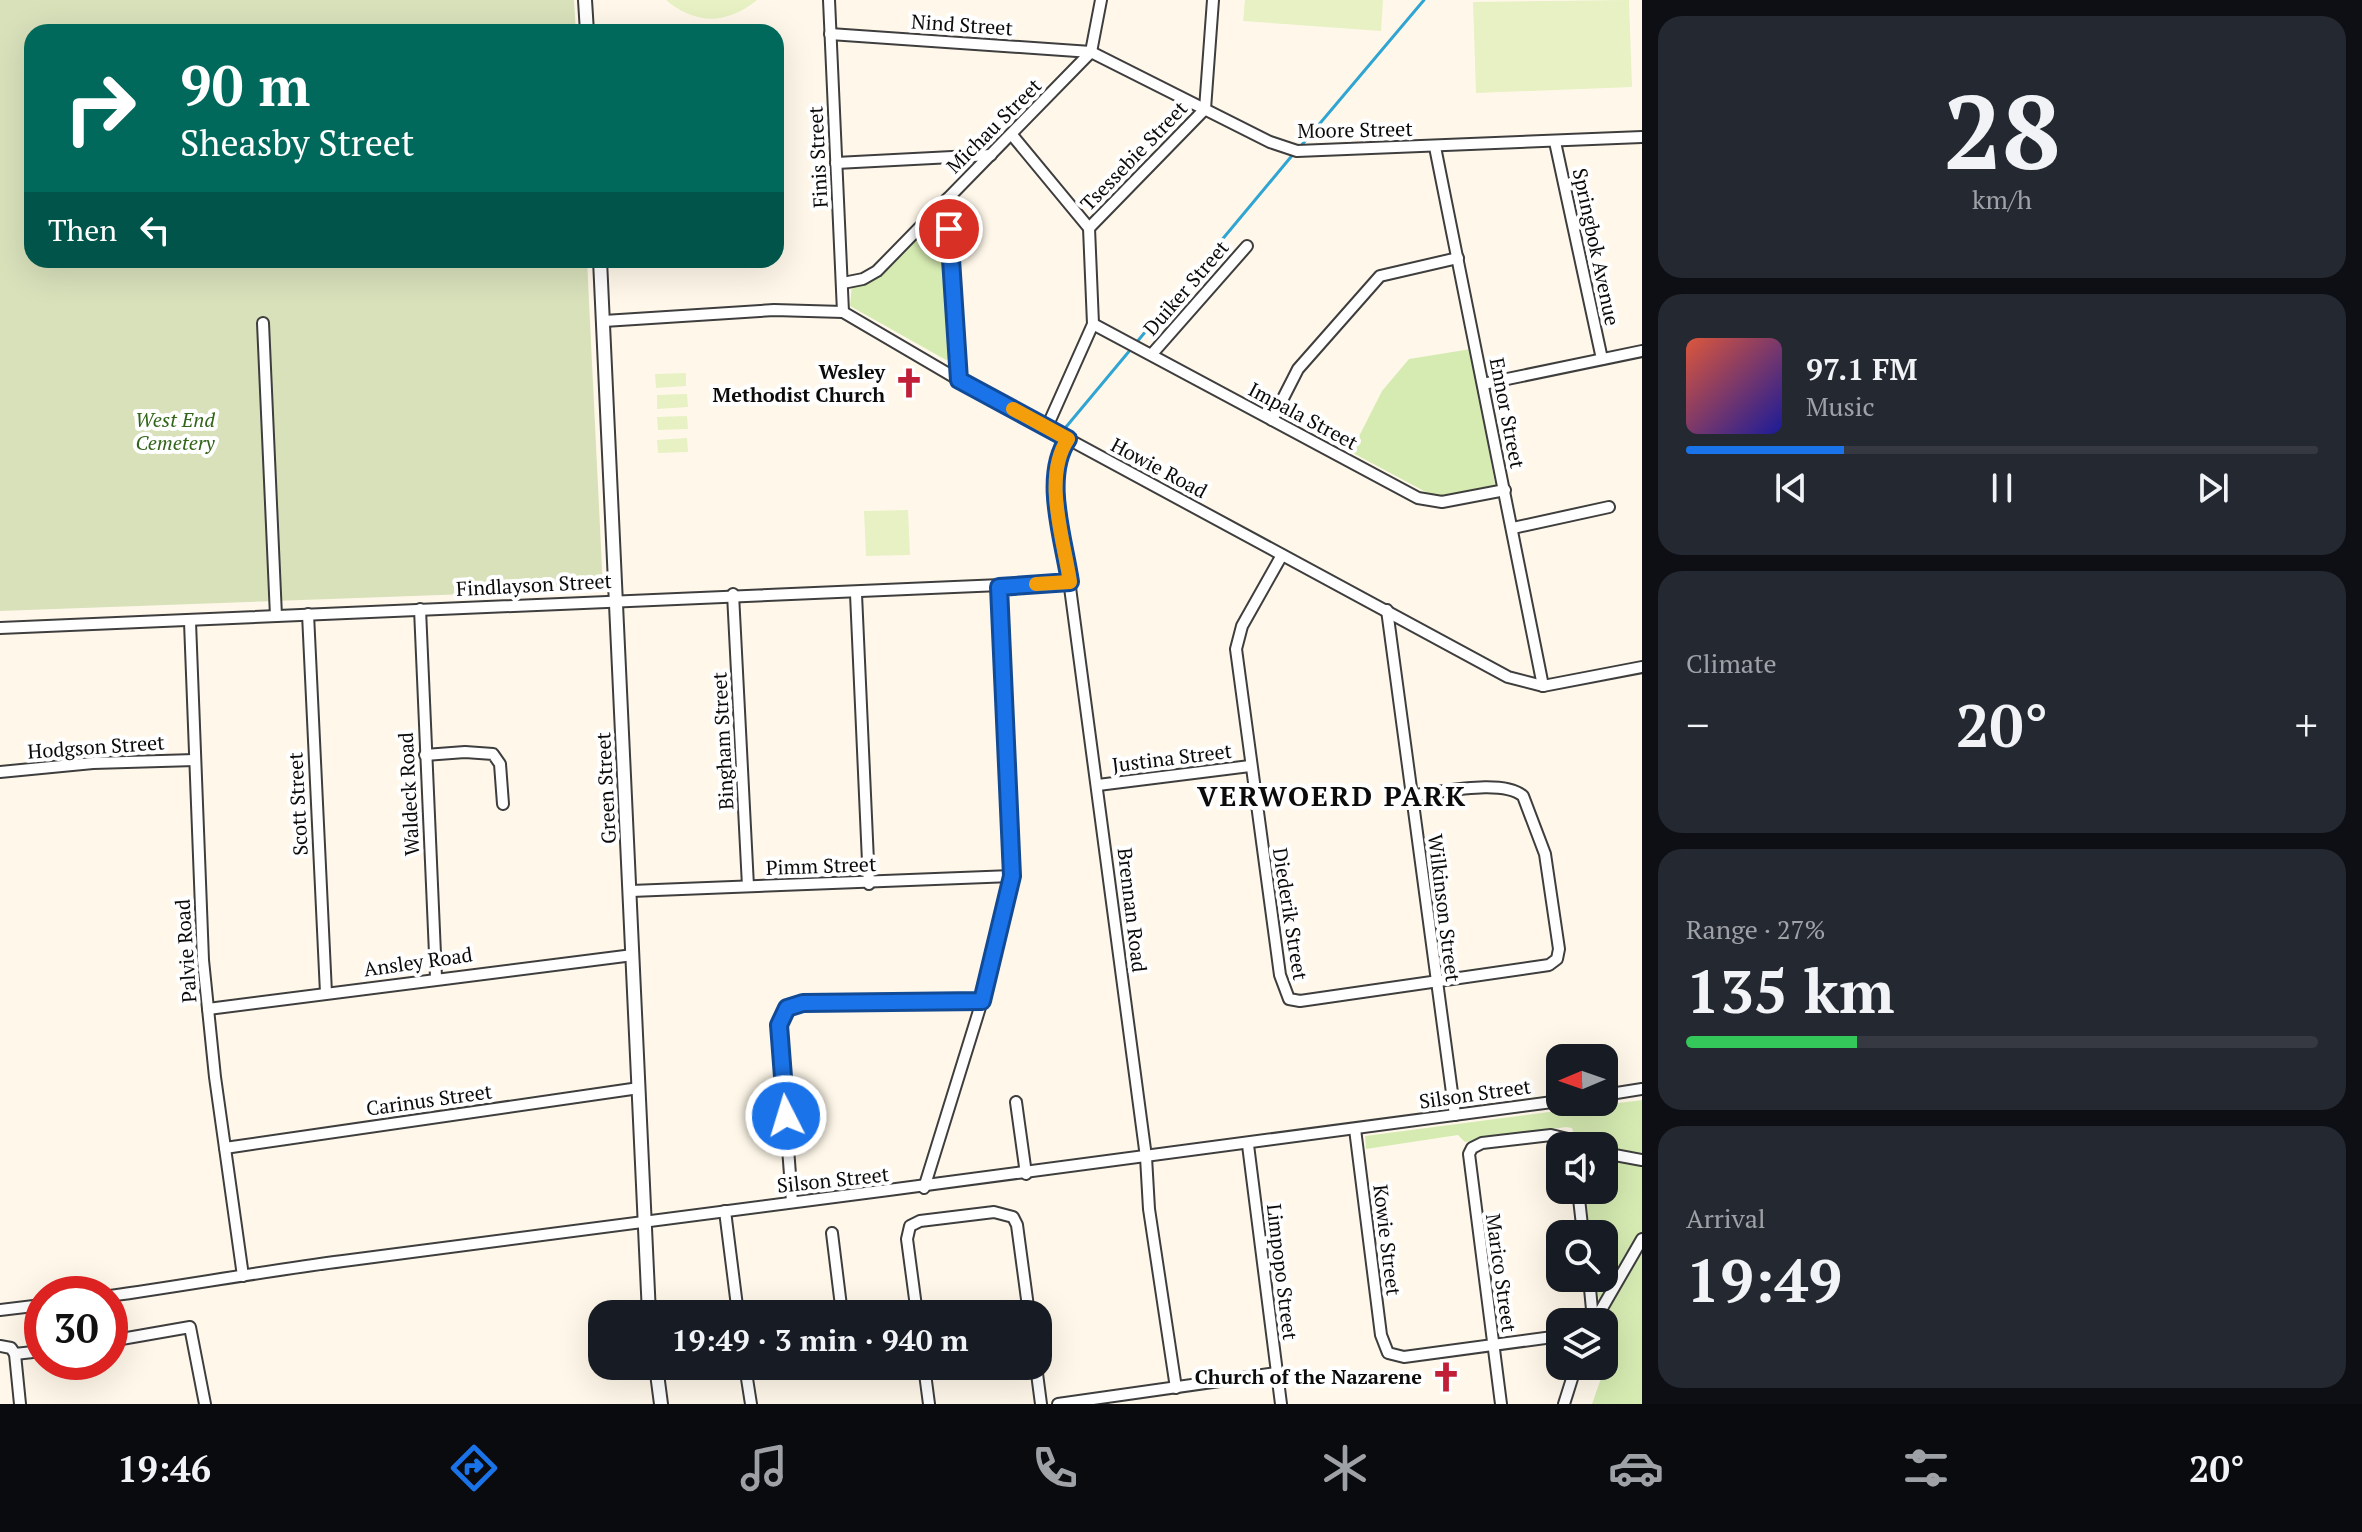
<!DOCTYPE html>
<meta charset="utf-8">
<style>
body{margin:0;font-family:"PT Serif",serif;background:#242831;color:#f1f3f6;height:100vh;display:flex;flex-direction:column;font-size:30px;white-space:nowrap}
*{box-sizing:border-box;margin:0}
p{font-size:26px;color:#9ea1a6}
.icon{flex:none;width:44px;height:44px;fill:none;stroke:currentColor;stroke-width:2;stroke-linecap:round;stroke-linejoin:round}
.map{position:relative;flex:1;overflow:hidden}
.side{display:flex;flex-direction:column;gap:16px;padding:16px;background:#0d0f14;width:720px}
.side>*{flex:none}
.hud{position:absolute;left:24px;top:24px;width:760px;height:244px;border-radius:24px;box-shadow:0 8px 32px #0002;background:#00695c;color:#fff;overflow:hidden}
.needle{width:52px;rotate:268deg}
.tools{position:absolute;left:1546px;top:1044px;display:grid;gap:16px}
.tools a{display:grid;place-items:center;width:72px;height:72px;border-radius:16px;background:#171b24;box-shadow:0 8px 32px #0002;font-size:40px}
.speed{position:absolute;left:24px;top:1276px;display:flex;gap:16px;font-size:40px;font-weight:700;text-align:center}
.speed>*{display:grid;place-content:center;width:104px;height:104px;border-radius:50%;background:#171b24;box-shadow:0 8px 32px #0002;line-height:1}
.speed .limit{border:12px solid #d22;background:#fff;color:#111}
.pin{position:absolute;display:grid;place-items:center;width:68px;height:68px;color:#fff;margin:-34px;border:4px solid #fff;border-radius:50%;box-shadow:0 2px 8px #0007}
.me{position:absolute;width:88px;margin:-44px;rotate:355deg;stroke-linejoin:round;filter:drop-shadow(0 0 6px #0008)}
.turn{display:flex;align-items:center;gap:28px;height:168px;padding:0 24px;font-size:36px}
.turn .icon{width:104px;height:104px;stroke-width:2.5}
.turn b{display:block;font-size:56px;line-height:68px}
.then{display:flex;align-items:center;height:76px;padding:0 24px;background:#0003;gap:16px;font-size:30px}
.big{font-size:60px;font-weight:600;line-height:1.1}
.side .card{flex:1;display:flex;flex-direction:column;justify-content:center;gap:12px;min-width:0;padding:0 28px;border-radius:24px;background:#242831}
.side .dial{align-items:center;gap:0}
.dial b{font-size:104px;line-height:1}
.song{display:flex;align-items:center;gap:24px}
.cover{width:96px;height:96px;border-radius:12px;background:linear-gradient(135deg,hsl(10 70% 55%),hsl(240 70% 35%))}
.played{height:8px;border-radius:4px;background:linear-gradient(90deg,#1a73e8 25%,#363941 25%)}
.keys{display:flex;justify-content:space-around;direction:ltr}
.heat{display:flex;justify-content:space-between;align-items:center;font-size:44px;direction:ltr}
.charge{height:12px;border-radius:6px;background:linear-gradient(90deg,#34c759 27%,#363941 0)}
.trip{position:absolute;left:588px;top:1300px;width:464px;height:80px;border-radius:24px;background:#171b24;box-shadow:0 8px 32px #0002;font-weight:600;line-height:80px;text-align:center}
.tab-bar{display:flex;height:128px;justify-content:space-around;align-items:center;background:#090b0e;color:#9ea1a6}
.tab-bar .icon{width:56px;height:56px}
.tab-bar .selected{color:#1a73e8}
.tab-bar b{font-size:36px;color:#f1f3f6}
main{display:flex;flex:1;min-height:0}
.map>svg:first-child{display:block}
.green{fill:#d6ebb2}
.cemetery{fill:#d9e1bb}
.pitch{fill:#e7f1c4}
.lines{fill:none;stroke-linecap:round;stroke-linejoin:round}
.stream{stroke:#30a5d3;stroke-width:3}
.minor-casing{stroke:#3e3e3e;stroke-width:14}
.tertiary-casing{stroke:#3e3e3e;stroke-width:16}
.minor{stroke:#fff;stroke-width:10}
.tertiary{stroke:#fff;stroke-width:12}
.route-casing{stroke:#114b97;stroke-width:20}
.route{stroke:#1a73e8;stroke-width:14}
.slow{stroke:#f59e0b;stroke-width:14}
.labels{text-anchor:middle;stroke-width:8;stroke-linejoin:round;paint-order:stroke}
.street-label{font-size:20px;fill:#0b0b0b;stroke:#fff}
.poi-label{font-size:20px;font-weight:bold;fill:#0b0b0b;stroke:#fff;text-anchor:end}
.park-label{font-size:20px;font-style:italic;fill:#326519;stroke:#fff}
.district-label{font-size:28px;font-weight:bold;letter-spacing:2px;fill:#0b0b0b;stroke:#fff}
</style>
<main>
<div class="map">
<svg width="1642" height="1404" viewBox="0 0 1642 1404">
<rect width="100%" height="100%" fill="#fff8ea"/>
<g class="green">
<path d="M943,208l10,149 -7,3 -96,-54 2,-22 10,-1z"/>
<path d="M1471,349l25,141 -59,8 -86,-46 31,-61 27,-32z"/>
<path d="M1642,1100v304h-50l20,-57 -1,-6 -7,1 -8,-64h8v-44h-14l-5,-44h19v-44h-27l-5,-18 -6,-1 -101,15 -7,-7 -92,14 -1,-13z"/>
</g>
<path class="cemetery" d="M0,0h574l2,32h-544v228h555l16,329 -603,22z"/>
<g class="pitch">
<path d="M666,0h91c-31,25 -61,25 -91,0z"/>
<path d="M1245,0h138l-2,31 -138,-10z"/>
<path d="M1629,0l3,87 -156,6 -3,-91z"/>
<path d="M686,373v13l-30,2 -1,-14z"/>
<path d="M687,394l1,13 -31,2v-14z"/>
<path d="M687,416l1,13 -30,1 -1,-13z"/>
<path d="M687,438l1,14 -30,1 -1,-13z"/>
<path d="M908,510l2,45 -44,1 -2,-45z"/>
</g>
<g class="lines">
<g class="stream">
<path d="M1300,147l124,-147"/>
<path d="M1136,343l159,-191"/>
<path d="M1066,427l65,-78"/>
</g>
<g class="minor-casing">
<g id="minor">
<path d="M829,0l14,312"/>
<path d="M830,34l261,18 179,90 27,9 345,-14"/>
<path d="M1012,135l77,93 4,96 -46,103"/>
<path d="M1555,142l47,217"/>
<path d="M1435,147l108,539"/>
<path d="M836,163l155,-8"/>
<path d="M947,199l12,181"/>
<path d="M1089,228l116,-119 8,-109"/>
<path d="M843,283l20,-4 14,-8 214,-219 10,-52"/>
<path d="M604,321l170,-11 69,2 116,68 549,297 35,9 99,-19"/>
<path d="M263,323l13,293"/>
<path d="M1093,324l325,174 24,4 63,-12"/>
<path d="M1152,354l95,-108"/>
<path d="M1483,384l159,-33"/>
<path d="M1272,420l26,-51 82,-93 78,-18"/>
<path d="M1068,439l-10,20 -1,31 89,667 3,52 27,179"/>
<path d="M1513,528l96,-21"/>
<path d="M1282,555l-40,71 -6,23 44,326 9,24 11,2 249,-36 8,-6 2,-10 -14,-95 -22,-58c-21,-18 -83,-3 -111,-1"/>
<path d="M733,594l15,292"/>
<path d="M856,594l13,290"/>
<path d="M420,609l16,368"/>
<path d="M1387,610l68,505"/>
<path d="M308,614l18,379"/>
<path d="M190,622l13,338 12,117 28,199"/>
<path d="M0,628l1070,-46"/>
<path d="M425,755l40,-3 28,2 7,10 3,40"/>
<path d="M0,772l93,-9 102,-3"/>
<path d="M1098,785l152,-19"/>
<path d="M631,891l381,-15"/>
<path d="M208,1009l425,-54"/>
<path d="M1604,1095l38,-6"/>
<path d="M1016,1102l10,72"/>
<path d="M1355,1129l26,206 7,18 16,4 156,-21"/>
<path d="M1248,1145l33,259"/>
<path d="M225,1148l414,-60"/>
<path d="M1604,1153l38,7"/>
<path d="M924,1188l58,-187 30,-125 -13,-289"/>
<path d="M1578,1190l5,44"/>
<path d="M792,1202l-13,-177 8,-17 16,-5 179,-2"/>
<path d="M725,1211l13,103"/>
<path d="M832,1233l10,81"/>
<path d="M1589,1278l4,42"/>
<path d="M110,1296c78,-11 155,-25 233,-35 406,-53 811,-105 1217,-160"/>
<path d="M0,1310l42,-5"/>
<path d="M917,1314l-10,-75 3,-13 10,-5 74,-9 19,5 4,8 12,89"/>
<path d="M1594,1322l48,-83"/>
<path d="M110,1341l80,-14 15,77"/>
<path d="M0,1346l11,2 4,6 5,50"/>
<path d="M15,1354l27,-3"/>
<path d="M745,1366l6,38"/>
<path d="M924,1366l5,38"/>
<path d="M1036,1366l5,38"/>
<path d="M1058,1404l218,-31"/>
<path d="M1501,1404l-32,-250 3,-6 10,-5 69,-8 17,4 3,7"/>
<path d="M1564,1404l12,-38"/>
</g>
</g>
<g class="tertiary-casing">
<g id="tertiary">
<path d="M585,0l2,32"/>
<path d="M600,260l49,1054"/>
<path d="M656,1366l5,38"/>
</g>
</g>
<use href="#minor" class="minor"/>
<use href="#tertiary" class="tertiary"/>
</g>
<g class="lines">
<g class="route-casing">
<path id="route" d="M786,1116l-7,-91 8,-17 16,-5 179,-2 30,-125 -13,-289 71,-5c-6,-42 -28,-105 -2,-143l-109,-59 -10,-151"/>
</g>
<use href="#route" class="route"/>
<path class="slow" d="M1013,409l55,30c-26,38 -4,101 2,143l-34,2"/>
</g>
<defs>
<g id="church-bare" transform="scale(2.4)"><path d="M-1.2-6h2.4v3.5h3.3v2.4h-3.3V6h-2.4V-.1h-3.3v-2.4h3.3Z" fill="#c11e38" stroke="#fff" stroke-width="2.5" paint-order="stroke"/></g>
</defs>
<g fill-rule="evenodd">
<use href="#church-bare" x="909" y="383"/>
<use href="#church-bare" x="1446" y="1377"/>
</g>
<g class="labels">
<g class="street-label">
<text transform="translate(962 25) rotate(4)" y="7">Nind Street</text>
<text transform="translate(994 126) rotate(-45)" y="7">Michau Street</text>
<text transform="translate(1355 130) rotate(-1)" y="7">Moore Street</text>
<text transform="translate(1134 156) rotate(-46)" y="7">Tsessebie Street</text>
<text transform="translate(818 157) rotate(-93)" y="7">Finis Street</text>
<text transform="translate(1596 247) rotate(78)" y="7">Springbok Avenue</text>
<text transform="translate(1186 288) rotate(-49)" y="7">Duiker Street</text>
<text transform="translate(1507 413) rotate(79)" y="7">Ennor Street</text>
<text transform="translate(1303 416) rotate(28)" y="7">Impala Street</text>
<text transform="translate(1159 468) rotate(28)" y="7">Howie Road</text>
<text transform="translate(534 585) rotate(-3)" y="7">Findlayson Street</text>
<text transform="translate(723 741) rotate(-93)" y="7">Bingham Street</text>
<text transform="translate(96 747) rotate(-4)" y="7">Hodgson Street</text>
<text transform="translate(1172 758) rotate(-7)" y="7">Justina Street</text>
<text transform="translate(606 788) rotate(-93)" y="7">Green Street</text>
<text transform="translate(409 794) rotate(-93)" y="7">Waldeck Road</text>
<text transform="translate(298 804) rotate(-93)" y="7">Scott Street</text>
<text transform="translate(821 866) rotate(-2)" y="7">Pimm Street</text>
<text transform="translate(1444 908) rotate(83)" y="7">Wilkinson Street</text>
<text transform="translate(1132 910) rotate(83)" y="7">Brennan Road</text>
<text transform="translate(1290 914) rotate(81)" y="7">Diederik Street</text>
<text transform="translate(186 951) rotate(-94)" y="7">Palvie Road</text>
<text transform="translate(418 962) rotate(-8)" y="7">Ansley Road</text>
<text transform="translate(1475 1094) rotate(-8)" y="7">Silson Street</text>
<text transform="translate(429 1100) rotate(-8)" y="7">Carinus Street</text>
<text transform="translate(833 1180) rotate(-6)" y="7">Silson Street</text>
<text transform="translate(1387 1240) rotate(83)" y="7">Kowie Street</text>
<text transform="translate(1282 1272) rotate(83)" y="7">Limpopo Street</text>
<text transform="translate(1501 1273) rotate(82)" y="7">Marico Street</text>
</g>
<g class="poi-label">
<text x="885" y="379">Wesley<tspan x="885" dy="23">Methodist Church</tspan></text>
<text x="1422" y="1384">Church of the Nazarene</text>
</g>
<g class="park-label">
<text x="175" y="427">West End<tspan x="175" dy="23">Cemetery</tspan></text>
</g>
<g class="district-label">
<text x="1332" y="806">VERWOERD PARK</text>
</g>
</g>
</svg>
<div class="tools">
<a><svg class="needle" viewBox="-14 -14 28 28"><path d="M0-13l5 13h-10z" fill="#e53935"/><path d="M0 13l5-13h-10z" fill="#9ea1a6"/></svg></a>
<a><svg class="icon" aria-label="sound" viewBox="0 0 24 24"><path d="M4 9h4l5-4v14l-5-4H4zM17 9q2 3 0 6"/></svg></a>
<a><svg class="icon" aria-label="search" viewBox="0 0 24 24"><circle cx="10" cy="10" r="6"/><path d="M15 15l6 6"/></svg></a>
<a><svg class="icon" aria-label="layers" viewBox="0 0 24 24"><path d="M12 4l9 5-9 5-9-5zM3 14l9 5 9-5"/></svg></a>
</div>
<div class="speed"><div class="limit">30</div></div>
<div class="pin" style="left:949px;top:229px;background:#d93025"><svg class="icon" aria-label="arrive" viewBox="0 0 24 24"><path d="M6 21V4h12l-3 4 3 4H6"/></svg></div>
<svg class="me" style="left:786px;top:1116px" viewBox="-20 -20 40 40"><circle r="17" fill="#1a73e8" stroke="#fff" stroke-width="3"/><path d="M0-11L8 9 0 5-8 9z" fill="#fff"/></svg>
<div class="trip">19:49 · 3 min · 940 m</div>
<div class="hud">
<div class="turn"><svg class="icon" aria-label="right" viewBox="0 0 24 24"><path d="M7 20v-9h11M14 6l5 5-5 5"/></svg><div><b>90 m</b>Sheasby Street</div></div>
<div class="then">Then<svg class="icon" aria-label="left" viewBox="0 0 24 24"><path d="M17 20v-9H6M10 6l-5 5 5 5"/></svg></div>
</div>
</div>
<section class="side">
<div class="card dial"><b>28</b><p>km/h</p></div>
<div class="card">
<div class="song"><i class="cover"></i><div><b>97.1 FM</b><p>Music</p></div></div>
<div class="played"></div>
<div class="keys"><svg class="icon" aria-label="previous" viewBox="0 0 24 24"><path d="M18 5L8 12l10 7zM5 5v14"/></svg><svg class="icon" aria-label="pause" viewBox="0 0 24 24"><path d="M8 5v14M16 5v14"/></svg><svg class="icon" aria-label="next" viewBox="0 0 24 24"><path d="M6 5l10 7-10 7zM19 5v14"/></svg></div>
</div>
<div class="card"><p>Climate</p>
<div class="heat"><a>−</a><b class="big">20°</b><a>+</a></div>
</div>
<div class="card"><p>Range · 27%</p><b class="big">135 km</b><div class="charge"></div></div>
<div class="card"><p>Arrival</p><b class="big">19:49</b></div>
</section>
</main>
<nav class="tab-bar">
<b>19:46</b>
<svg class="icon selected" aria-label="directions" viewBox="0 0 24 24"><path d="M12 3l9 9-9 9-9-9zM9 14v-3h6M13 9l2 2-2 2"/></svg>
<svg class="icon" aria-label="music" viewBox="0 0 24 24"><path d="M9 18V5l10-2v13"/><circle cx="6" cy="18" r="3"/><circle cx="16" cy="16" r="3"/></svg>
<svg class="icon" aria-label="phone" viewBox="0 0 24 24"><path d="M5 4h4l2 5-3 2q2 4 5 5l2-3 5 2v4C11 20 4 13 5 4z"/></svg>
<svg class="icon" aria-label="climate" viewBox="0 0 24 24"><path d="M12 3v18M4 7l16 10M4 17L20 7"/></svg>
<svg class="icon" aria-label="car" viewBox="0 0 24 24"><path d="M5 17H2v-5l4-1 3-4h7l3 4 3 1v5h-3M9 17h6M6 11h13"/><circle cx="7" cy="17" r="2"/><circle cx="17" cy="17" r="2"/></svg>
<svg class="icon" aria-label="filters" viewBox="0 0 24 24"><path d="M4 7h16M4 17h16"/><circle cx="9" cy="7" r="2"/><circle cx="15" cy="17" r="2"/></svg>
<b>20°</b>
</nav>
